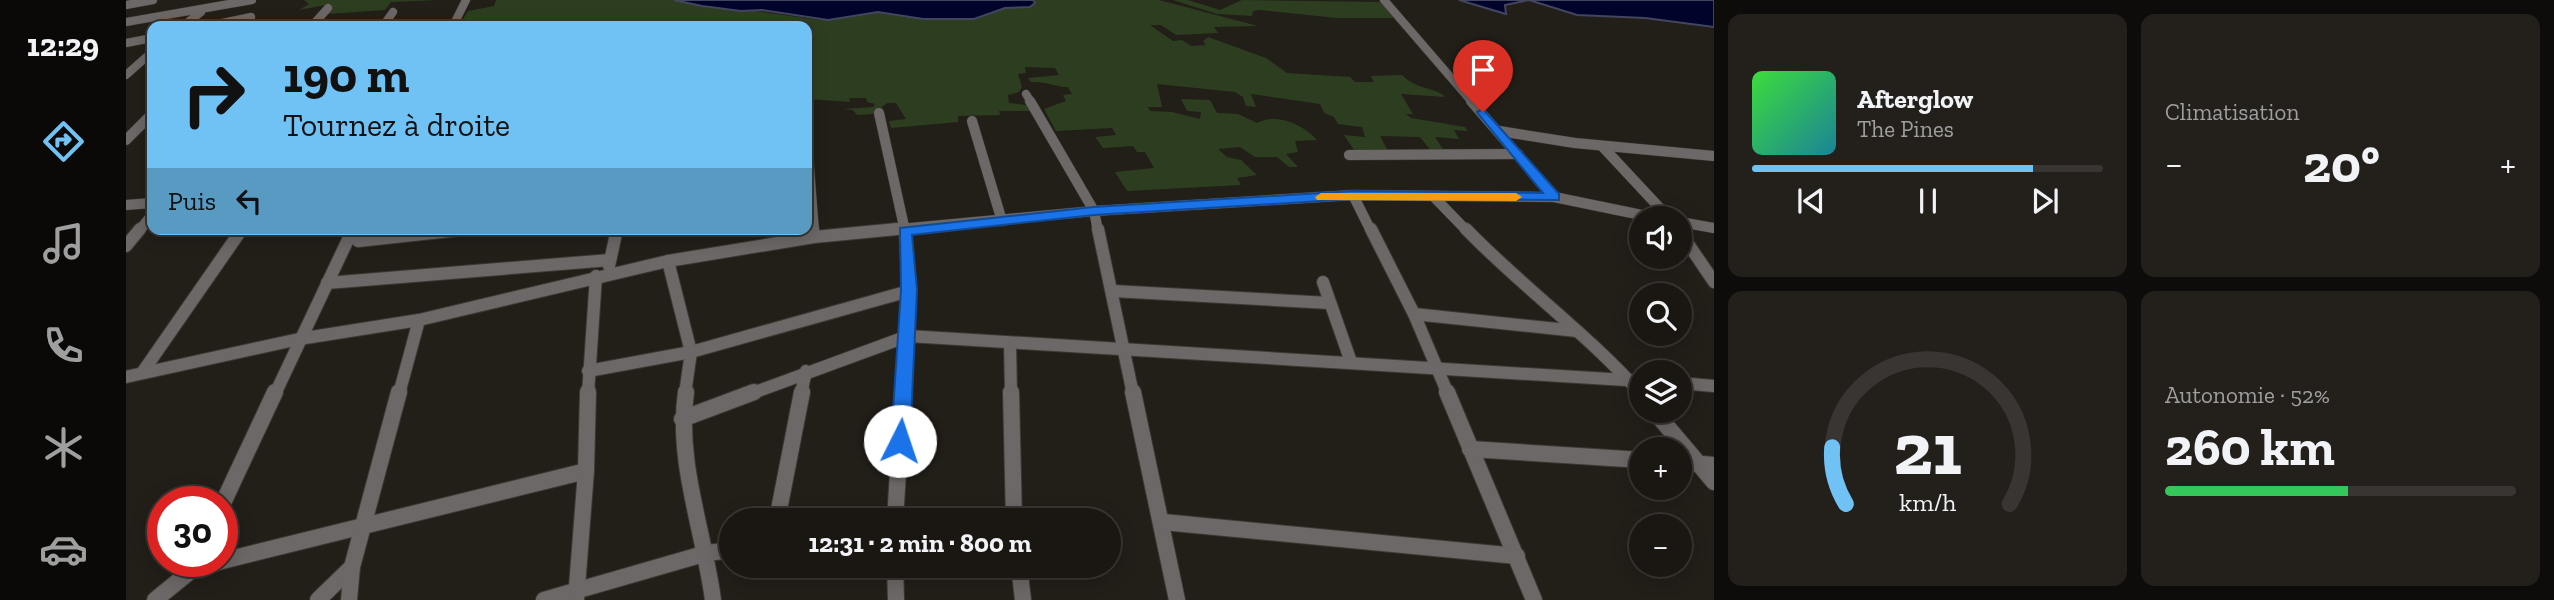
<!DOCTYPE html>
<html lang="fr">
<meta charset="utf-8">
<style>
body{margin:0;font-family:"Zilla Slab",serif;background:#231f1b;color:#f1f3f6;height:100vh;display:flex;flex-direction:column;font-size:26px;white-space:nowrap}
*{box-sizing:border-box;margin:0}
p{font-size:23px;color:#9f9f9f}
.icon{flex:none;width:38px;height:38px;fill:none;stroke:currentColor;stroke-width:2;stroke-linecap:round;stroke-linejoin:round}
.map{position:relative;flex:1;overflow:hidden}
.side{display:flex;flex-direction:column;gap:14px;padding:14px;background:#0e0c0a;width:840px}
.side>*{flex:none}
.banner{position:absolute;left:21px;top:21px;width:665px;height:214px;border-radius:14px;box-shadow:0 4px 18px #0003,0 0 0 2px #383532;background:#70c1f4;color:#111;overflow:hidden}
.tools{position:absolute;left:1503px;top:206px;display:grid;gap:14px}
.tools a{display:grid;place-items:center;width:63px;height:63px;border-radius:50%;background:#1a1612;box-shadow:0 4px 18px #0003,0 0 0 2px #383532;font-size:35px}
.speed{position:absolute;left:21px;top:486px;display:flex;gap:14px;font-size:35px;font-weight:700;text-align:center}
.speed>*{display:grid;place-content:center;width:91px;height:91px;border-radius:50%;background:#1a1612;box-shadow:0 4px 18px #0003,0 0 0 2px #383532;line-height:1}
.speed .limit{border:10px solid #d22;background:#fff;color:#111}
.pin{position:absolute;display:grid;place-items:center;width:60px;height:60px;color:#fff;margin:-72px -30px;border-radius:50% 50% 50% 0;rotate:-45deg;box-shadow:0 0 7px #0007}
.pin .icon{rotate:45deg}
.me{position:absolute;width:77px;margin:-38px;rotate:4deg;stroke-linejoin:round;filter:drop-shadow(0 0 5px #0008)}
.turn{display:flex;align-items:center;gap:24px;height:147px;padding:0 21px;font-size:32px}
.turn .icon{width:91px;height:91px;stroke-width:2.5}
.turn b{display:block;font-size:49px;line-height:60px}
.then{display:flex;align-items:center;height:66px;padding:0 21px;background:#0003;gap:14px;font-size:26px}
.big{font-size:52px;font-weight:800;line-height:1.1}
.side .card{flex:1;display:flex;flex-direction:column;justify-content:center;gap:10px;min-width:0;padding:0 24px;border-radius:14px;background:#231f1b}
.side .dial{align-items:center;gap:0}
.dial svg{height:182px;overflow:visible;fill:none;stroke:#383532;stroke-width:7;stroke-linecap:round;text-anchor:middle}
.dial text{fill:#f1f3f6;stroke:none}
.song{display:flex;align-items:center;gap:21px}
.cover{width:84px;height:84px;border-radius:10px;background:linear-gradient(135deg,hsl(120 70% 55%),hsl(190 70% 35%))}
.played{height:7px;border-radius:4px;background:linear-gradient(90deg,#70c1f4 80%,#383532 80%)}
.keys{display:flex;justify-content:space-around;direction:ltr}
.heat{display:flex;justify-content:space-between;align-items:center;font-size:38px;direction:ltr}
.charge{height:10px;border-radius:5px;background:linear-gradient(90deg,#34c759 52%,#383532 0)}
.side .tiles{flex:1;display:grid;gap:14px;grid-template-columns:repeat(2,1fr)}
.trip{position:absolute;left:593px;top:508px;width:402px;height:70px;border-radius:35px;background:#1a1612;box-shadow:0 4px 18px #0003,0 0 0 2px #383532;font-weight:800;line-height:70px;text-align:center}
main{display:flex;flex:1;min-height:0}
.dock{display:flex;flex-direction:column;width:126px;justify-content:space-around;align-items:center;background:#0a0907;color:#9f9f9f}
.dock .icon{width:49px;height:49px}
.dock .selected{color:#70c1f4}
.dock b{font-size:32px;color:#f1f3f6}
.map>svg:first-child{display:block}
.green{fill:#2d3e20}
.water{fill:#00042b;stroke:#43455f;stroke-width:2}
.lines{fill:none;stroke-linecap:round;stroke-linejoin:round}
.minor-far3-casing{stroke:#3c3933;stroke-width:9}
.minor-far2-casing{stroke:#3c3933;stroke-width:11}
.minor-far1-casing{stroke:#3c3933;stroke-width:14}
.minor-casing{stroke:#3c3933;stroke-width:18}
.minor-far3{stroke:#6c6868;stroke-width:8}
.minor-far2{stroke:#6c6868;stroke-width:10}
.minor-far1{stroke:#6c6868;stroke-width:12}
.minor{stroke:#6c6868;stroke-width:16}
.route{fill:#1a73e8;stroke:#114b97;stroke-width:2}
.slow{fill:#f59e0b}
</style>
<main>
<nav class="dock">
<b>12:29</b>
<svg class="icon selected" aria-label="directions" viewBox="0 0 24 24"><path d="M12 3l9 9-9 9-9-9zM9 14v-3h6M13 9l2 2-2 2"/></svg>
<svg class="icon" aria-label="music" viewBox="0 0 24 24"><path d="M9 18V5l10-2v13"/><circle cx="6" cy="18" r="3"/><circle cx="16" cy="16" r="3"/></svg>
<svg class="icon" aria-label="phone" viewBox="0 0 24 24"><path d="M5 4h4l2 5-3 2q2 4 5 5l2-3 5 2v4C11 20 4 13 5 4z"/></svg>
<svg class="icon" aria-label="climate" viewBox="0 0 24 24"><path d="M12 3v18M4 7l16 10M4 17L20 7"/></svg>
<svg class="icon" aria-label="car" viewBox="0 0 24 24"><path d="M5 17H2v-5l4-1 3-4h7l3 4 3 1v5h-3M9 17h6M6 11h13"/><circle cx="7" cy="17" r="2"/><circle cx="17" cy="17" r="2"/></svg>
</nav>
<div class="map">
<svg width="1588" height="600" viewBox="0 0 1588 600">
<rect width="100%" height="100%" fill="#221e18"/>
<g class="green">
<path d="M178,0h134l-47,2 -6,8 -57,4 4,-7 -7,-2 -26,5 10,-6z"/>
<path d="M370,0h178l146,20 58,-8 45,7h51l31,-11h18l10,-8h126l99,26 -44,1 4,6 -42,2 -15,-10h-11l23,16 9,-1 9,6 15,-1 -3,-4 5,-4 58,21 21,15 63,4 5,5h19l-3,-6 31,-1c16,16 35,12 43,22l-44,-3 12,20h-7l5,4 54,9 3,4 -14,-1 5,9 -24,-2 9,14h-13l-11,-14 -40,-1 8,15 -34,-1 -10,-15 21,2 -3,-10 -24,-3 -4,-7 -10,-4 -4,-9 -69,-10 5,13 -10,-1 -3,-9 -8,-5 -78,-8 5,23h-14l2,4 22,1 28,7 1,-7 -14,-1 -6,-12 29,1 7,13 21,1 19,9c20,-11 47,2 60,17l-22,1 3,11 -12,2 12,13h-9l-12,-10h-22l-15,-10 -22,2 9,8 14,3 16,15 -20,3 4,7 -114,6 -12,-19 39,-4 -9,-16h-8l-4,-6 -30,2 -8,-11 21,-2 -4,-7 -56,3 -12,-22 22,-8 -3,-6 9,-1 -4,-7c-13,0 -22,-6 -37,-5l-3,-4 31,-3 -4,-7 -30,-1 1,6 -8,1 4,13 -3,5 -11,3 1,8 17,2 5,6h-32l1,4 -42,1v6l-67,6 -2,-7 17,-2 -10,-16h-9l-14,11 -16,1 -4,-5 -10,-1 30,-2 2,-3 -8,-2 -1,-4h-17l1,4 -43,-3v-73h-324l1,-3 -12,1 1,-5h-10l5,-8 26,-5z"/>
<path d="M1047,0h15l32,10 22,-10 138,2 17,16h-61l-76,-8 -7,1 -1,5 -35,-2z"/>
</g>
<g class="water">
<path d="M548,0h359l2,3 -5,4 -25,1 -31,11h-51l-45,-7 -50,8 -66,-10 -21,1 -39,-5z"/>
<path d="M1333,0h255v27l-69,-9 -68,-3 -48,-15 -24,5 1,9z"/>
</g>
<g class="lines">
<g class="minor-far3-casing">
<g id="minor-far3">
<path d="M1258,0l88,102"/>
<path d="M0,5l27,-5"/>
<path d="M0,22l126,-22"/>
<path d="M57,26l18,-14"/>
<path d="M82,26l43,-9"/>
<path d="M186,26l16,-18"/>
<path d="M257,26l10,-14"/>
<path d="M327,26l13,-26"/>
<path d="M0,43l26,-5"/>
<path d="M0,75l26,-23"/>
<path d="M900,94l5,8"/>
</g>
</g>
<g class="minor-far2-casing">
<g id="minor-far2">
<path d="M904,101l64,110 4,20"/>
<path d="M1345,101l83,96"/>
<path d="M753,113l26,118"/>
<path d="M846,121l30,100"/>
<path d="M1373,131l76,12 139,13"/>
<path d="M0,140l26,-26"/>
<path d="M681,142l7,89"/>
<path d="M1476,146l68,73"/>
<path d="M1223,155l169,-1"/>
<path d="M1227,195l18,36"/>
<path d="M1308,197l33,34"/>
<path d="M0,205l26,-2"/>
<path d="M1554,222l34,6"/>
<path d="M13,231l13,-16"/>
<path d="M327,231l19,-2"/>
<path d="M752,231l216,-20 259,-16 201,2 107,22"/>
</g>
</g>
<g class="minor-far1-casing">
<g id="minor-far1">
<path d="M687,229l1,8"/>
<path d="M972,229l35,165"/>
<path d="M1245,229l43,85 34,80"/>
<path d="M1340,229c56,58 122,105 175,165"/>
<path d="M1554,232l34,50"/>
<path d="M225,233l7,8 111,-12"/>
<path d="M0,246l14,-17"/>
<path d="M542,261l23,91 -6,42"/>
<path d="M483,266l8,-37"/>
<path d="M1197,282l28,80"/>
<path d="M201,283l283,-23"/>
<path d="M987,291l216,12"/>
<path d="M1288,314l163,17"/>
<path d="M884,344l1,50"/>
<path d="M462,371l103,-19 218,-61"/>
<path d="M16,373l100,-144"/>
<path d="M0,377l173,-38 120,-19 249,-59 146,-24 83,-8"/>
<path d="M1554,383l34,3"/>
<path d="M149,394l78,-165"/>
<path d="M273,394l20,-74"/>
<path d="M462,394l8,-118"/>
<path d="M624,394l158,-58 734,45"/>
<path d="M675,394l5,-23"/>
<path d="M777,394l6,-103 -4,-62"/>
</g>
</g>
<g class="minor-casing">
<g id="minor">
<path d="M560,392c-10,70 18,139 27,208"/>
<path d="M885,392l3,128"/>
<path d="M1007,392l44,208"/>
<path d="M1321,392l87,208"/>
<path d="M1514,392l2,3"/>
<path d="M1528,411l60,71"/>
<path d="M556,419l72,-27"/>
<path d="M1344,449l172,11"/>
<path d="M1554,462l34,3"/>
<path d="M96,505l53,-113"/>
<path d="M651,520l25,-128"/>
<path d="M769,520l8,-128"/>
<path d="M1037,522l354,34"/>
<path d="M96,561l364,-90"/>
<path d="M769,565l1,35"/>
<path d="M893,565l4,35"/>
<path d="M67,569l26,-7"/>
<path d="M29,600l38,-31 3,-7"/>
<path d="M192,600l34,-33"/>
<path d="M223,600l3,-33 47,-175"/>
<path d="M418,600l163,-47 25,-3"/>
<path d="M450,600l10,-129 2,-79"/>
</g>
</g>
<use href="#minor-far3" class="minor-far3"/>
<use href="#minor-far2" class="minor-far2"/>
<use href="#minor-far1" class="minor-far1"/>
<use href="#minor" class="minor"/>
</g>
<path class="route" d="M1357,109l76,85v6l-206,-1 -259,16 -182,20 5,55 -7,151 -3,5h-14l-2,-5 10,-151 -1,-62 194,-21 259,-16 190,2 -64,-78 -2,-3z"/>
<path class="slow" d="M1195,193h195l6,4 -6,4 -199,-1 -2,-3z"/>
</svg>
<div class="tools">
<a><svg class="icon" aria-label="sound" viewBox="0 0 24 24"><path d="M4 9h4l5-4v14l-5-4H4zM17 9q2 3 0 6"/></svg></a>
<a><svg class="icon" aria-label="search" viewBox="0 0 24 24"><circle cx="10" cy="10" r="6"/><path d="M15 15l6 6"/></svg></a>
<a><svg class="icon" aria-label="layers" viewBox="0 0 24 24"><path d="M12 4l9 5-9 5-9-5zM3 14l9 5 9-5"/></svg></a>
<a>+</a>
<a>−</a>
</div>
<div class="speed"><div class="limit">30</div></div>
<div class="pin" style="left:1357px;top:112px;background:#d93025"><svg class="icon" aria-label="arrive" viewBox="0 0 24 24"><path d="M6 21V4h12l-3 4 3 4H6"/></svg></div>
<svg class="me" style="left:774px;top:441px" viewBox="-20 -20 40 40"><circle r="19" fill="#fff"/><path d="M0-13L10 11 0 6-10 11z" fill="#1a73e8"/></svg>
<div class="trip">12:31 · 2 min · 800 m</div>
<div class="banner">
<div class="turn"><svg class="icon" aria-label="right" viewBox="0 0 24 24"><path d="M7 20v-9h11M14 6l5 5-5 5"/></svg><div><b>190 m</b>Tournez à droite</div></div>
<div class="then">Puis<svg class="icon" aria-label="left" viewBox="0 0 24 24"><path d="M17 20v-9H6M10 6l-5 5 5 5"/></svg></div>
</div>
</div>
<section class="side">
<div class="tiles">
<div class="card">
<div class="song"><i class="cover"></i><div><b>Afterglow</b><p>The Pines</p></div></div>
<div class="played"></div>
<div class="keys"><svg class="icon" aria-label="previous" viewBox="0 0 24 24"><path d="M18 5L8 12l10 7zM5 5v14"/></svg><svg class="icon" aria-label="pause" viewBox="0 0 24 24"><path d="M8 5v14M16 5v14"/></svg><svg class="icon" aria-label="next" viewBox="0 0 24 24"><path d="M6 5l10 7-10 7zM19 5v14"/></svg></div>
</div>
<div class="card"><p>Climatisation</p>
<div class="heat"><a>−</a><b class="big">20°</b><a>+</a></div>
</div>
<div class="card dial"><svg viewBox="0 0 100 80">
<path d="M14 69A42 42 0 1 1 86 69"/>
<path d="M14 69A42 42 0 0 1 8 44" stroke="#70c1f4"/>
<text x="50" y="56" font-size="32" font-weight="700">21</text>
<text x="50" y="72" font-size="11">km/h</text>
</svg></div>
<div class="card"><p>Autonomie · 52%</p><b class="big">260 km</b><div class="charge"></div></div>
</div>
</section>
</main>
